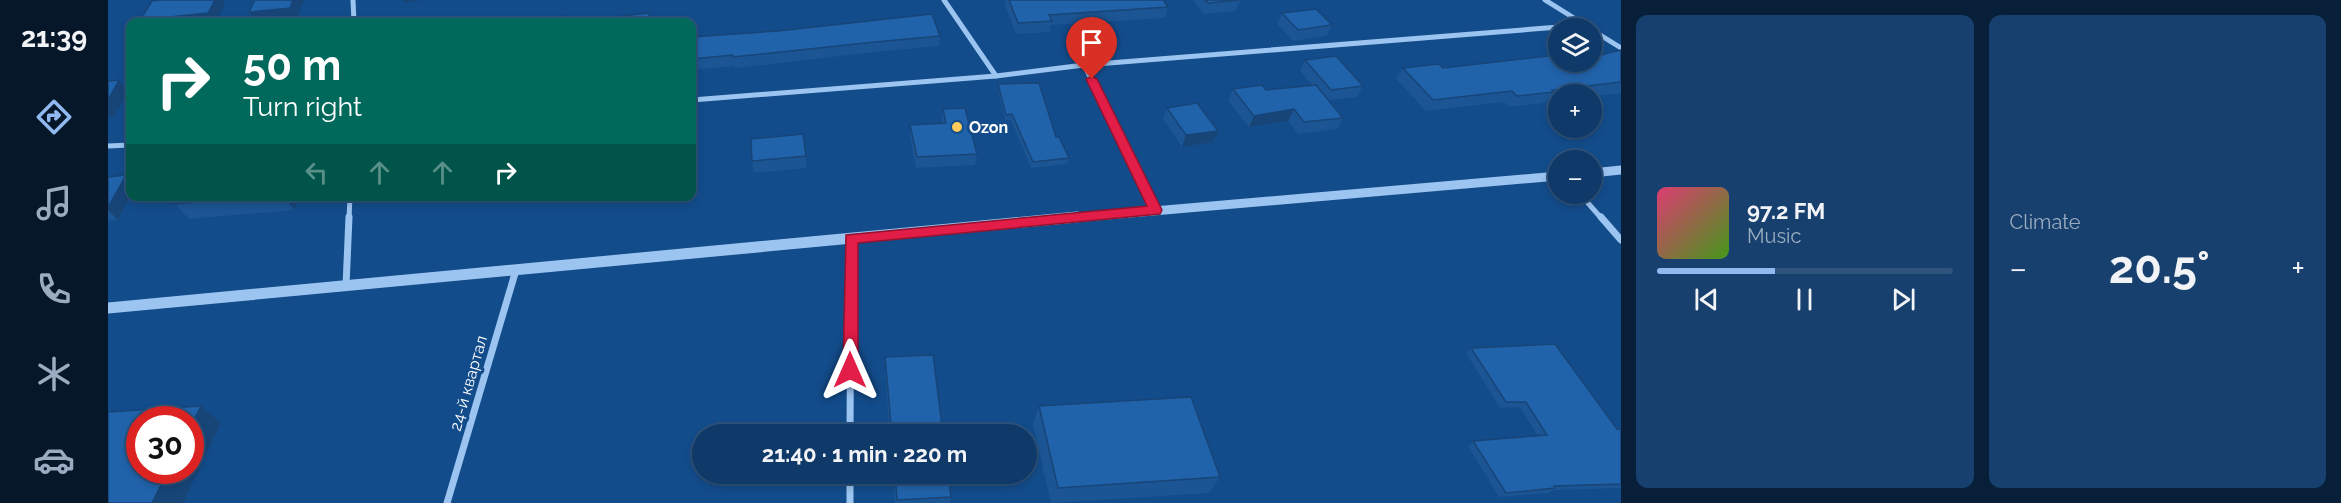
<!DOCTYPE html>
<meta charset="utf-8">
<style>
body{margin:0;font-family:Raleway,sans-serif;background:#17406e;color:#f1f3f6;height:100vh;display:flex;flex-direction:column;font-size:22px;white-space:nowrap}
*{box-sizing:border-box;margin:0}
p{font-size:20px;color:#9bacc0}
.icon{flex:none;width:33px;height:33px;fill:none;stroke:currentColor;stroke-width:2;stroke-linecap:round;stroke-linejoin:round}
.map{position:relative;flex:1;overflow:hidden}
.drawer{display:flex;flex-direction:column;gap:15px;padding:15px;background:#081f39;width:720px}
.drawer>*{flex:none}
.guide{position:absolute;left:18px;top:18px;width:570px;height:183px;border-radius:12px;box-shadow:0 3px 9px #0003,0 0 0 2px #2e537c;background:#00695c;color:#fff;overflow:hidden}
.buttons{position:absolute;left:1440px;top:18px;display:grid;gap:12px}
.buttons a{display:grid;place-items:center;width:54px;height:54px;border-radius:50%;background:#0e3968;box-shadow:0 3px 9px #0003,0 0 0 2px #2e537c;font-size:30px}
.speed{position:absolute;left:18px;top:406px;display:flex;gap:12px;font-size:30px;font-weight:700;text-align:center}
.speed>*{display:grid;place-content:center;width:78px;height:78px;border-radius:50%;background:#0e3968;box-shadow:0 3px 9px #0003,0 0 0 2px #2e537c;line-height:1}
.speed .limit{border:9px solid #d22;background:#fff;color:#111}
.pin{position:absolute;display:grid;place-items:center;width:51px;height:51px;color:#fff;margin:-62px -26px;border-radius:50% 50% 50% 0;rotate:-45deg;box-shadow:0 0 6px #0007}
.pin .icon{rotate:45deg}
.me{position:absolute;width:66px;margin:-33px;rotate:0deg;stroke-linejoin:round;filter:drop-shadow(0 0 4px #0008)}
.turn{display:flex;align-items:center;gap:21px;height:126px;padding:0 18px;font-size:27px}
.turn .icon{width:78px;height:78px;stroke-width:2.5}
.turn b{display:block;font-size:42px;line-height:51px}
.lanes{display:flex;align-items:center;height:57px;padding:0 18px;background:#0003;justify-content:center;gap:30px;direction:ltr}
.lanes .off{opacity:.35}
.big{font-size:45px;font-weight:700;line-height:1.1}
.drawer .widget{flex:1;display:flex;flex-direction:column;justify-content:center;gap:9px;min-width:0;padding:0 21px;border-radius:12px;background:#17406e}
.song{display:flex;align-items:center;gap:18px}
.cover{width:72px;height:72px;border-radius:9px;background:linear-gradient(135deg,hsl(340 70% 55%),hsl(100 70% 35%))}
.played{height:6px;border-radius:3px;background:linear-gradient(90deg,#90b9f0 40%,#2e537c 40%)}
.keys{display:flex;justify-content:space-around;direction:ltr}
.heat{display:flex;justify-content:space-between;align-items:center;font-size:33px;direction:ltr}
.drawer .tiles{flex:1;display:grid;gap:15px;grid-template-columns:repeat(2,1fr)}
.trip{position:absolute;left:584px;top:424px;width:345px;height:60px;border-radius:30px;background:#0e3968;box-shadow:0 3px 9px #0003,0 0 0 2px #2e537c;font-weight:700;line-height:60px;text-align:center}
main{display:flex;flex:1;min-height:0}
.tabs{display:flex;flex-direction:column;width:108px;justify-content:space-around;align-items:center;background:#06172a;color:#9bacc0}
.tabs .icon{width:42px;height:42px}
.tabs .current{color:#90b9f0}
.tabs b{font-size:27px;color:#f1f3f6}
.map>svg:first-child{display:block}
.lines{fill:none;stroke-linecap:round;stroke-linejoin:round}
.minor-far1{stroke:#9bc4f0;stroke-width:5}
.minor{stroke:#9bc4f0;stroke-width:7}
.tertiary-far1{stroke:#9bc4f0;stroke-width:9}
.tertiary{stroke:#9bc4f0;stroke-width:11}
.wall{fill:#1c5593}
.shaded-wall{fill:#174578}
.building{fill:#2163ab;stroke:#174578;stroke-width:1.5}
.route{fill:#e11d48;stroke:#92132f;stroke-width:1.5}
.poi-dot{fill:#ffca5a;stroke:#134c8b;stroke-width:2}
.labels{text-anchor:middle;stroke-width:6;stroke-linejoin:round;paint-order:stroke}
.poi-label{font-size:16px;font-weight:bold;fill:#fff;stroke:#134c8b;text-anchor:start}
.street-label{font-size:16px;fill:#fff;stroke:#134c8b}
</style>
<main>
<nav class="tabs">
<b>21:39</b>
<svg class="icon current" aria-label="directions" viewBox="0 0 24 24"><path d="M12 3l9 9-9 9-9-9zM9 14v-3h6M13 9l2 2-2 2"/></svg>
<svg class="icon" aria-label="music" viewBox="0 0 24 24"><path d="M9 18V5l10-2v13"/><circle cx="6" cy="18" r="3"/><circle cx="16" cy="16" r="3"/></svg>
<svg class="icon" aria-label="phone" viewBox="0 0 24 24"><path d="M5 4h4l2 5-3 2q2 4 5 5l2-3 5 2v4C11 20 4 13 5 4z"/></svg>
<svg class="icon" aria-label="climate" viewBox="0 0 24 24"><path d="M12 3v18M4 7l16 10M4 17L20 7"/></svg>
<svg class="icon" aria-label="car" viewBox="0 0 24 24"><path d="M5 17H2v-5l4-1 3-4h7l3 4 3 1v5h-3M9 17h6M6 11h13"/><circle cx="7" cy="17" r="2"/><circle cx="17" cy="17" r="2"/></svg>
</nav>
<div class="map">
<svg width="1513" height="503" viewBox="0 0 1513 503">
<rect width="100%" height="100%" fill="#134c8b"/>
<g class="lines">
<g class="minor-far1">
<path d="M245,0l1,22"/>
<path d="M836,0l52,76 88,-11 72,145"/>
<path d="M1437,0l45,28"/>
<path d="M1484,30l29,18"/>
<path d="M976,65l500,-40"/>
<path d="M584,100l304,-24"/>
<path d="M0,146l22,-1"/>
<path d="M1472,194l22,25"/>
<path d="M241,219l1,-23"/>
</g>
<g class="minor">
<path d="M1493,217l20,23"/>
<path d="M238,286l3,-69"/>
<path d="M742,435l1,-196"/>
<path d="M742,474v29"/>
<path d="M339,503l69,-233"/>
</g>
<g class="tertiary-far1">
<path d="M1484,173l29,-3"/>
<path d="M953,219l497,-43"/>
</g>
<path class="tertiary" d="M0,308l969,-91"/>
</g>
<g class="wall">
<path d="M898,0h157l5,7 -3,11 -114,7 -1,7 -34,2 -11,-29z"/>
<path d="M1085,0h47l-4,11 -32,3z"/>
<path d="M1174,13l50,12 -5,11 -34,5 -16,-17z"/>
<path d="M832,36l-1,10 -64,6 -140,16 -1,-2 -42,4v-33z"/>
<path d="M1513,50v43l-29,3v-2h-34v6l-12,1 -1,2 -36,4 -5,-5 -78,9 -30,-32 7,-11h40l126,-6z"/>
<path d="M1197,60l58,26 -6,11 -28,3 14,18 -6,11 -39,5 -10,-13 -39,6 -21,-26 5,-12 33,1 46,-5 -12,-14z"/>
<path d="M890,84l58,53 13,21 -2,6 -36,4 -20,-48h-6l-7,-30z"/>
<path d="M1059,108l51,23 -5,11 -31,5 -19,-28z"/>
<path d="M835,109l34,45 -2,11 -59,3 -6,-32v-11l32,-2v-3z"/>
<path d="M698,156v12l-52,5 -2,-12z"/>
<path d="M18,175l4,6v15l-12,24 -10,1v-44z"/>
<path d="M71,196h121l-6,14 -105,9 -14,-15z"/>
<path d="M328,196h92l-90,5z"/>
<path d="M1363,348l146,81h4v59l-68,2 -4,3 -50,4 -31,-51 5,-5 65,-5 -18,-29 -20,1 -34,-55z"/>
<path d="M777,357l58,78h-53l-5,-63z"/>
<path d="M931,406l181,71 -11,16 -158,10 -18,-79z"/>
<path d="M785,474h55l3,23 -1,6h-55z"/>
</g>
<g class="shaded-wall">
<path d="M107,0h7l3,5 -9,17h-74l-2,-2z"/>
<path d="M185,0h11l-7,18 -42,4 -6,-10z"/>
<path d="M294,0h21l-19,3z"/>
<path d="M11,80l9,11 -14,27h-6v-18z"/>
<path d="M1186,109l-6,12 -39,6 5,-11z"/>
<path d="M1110,131l-5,11 -31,5 4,-12z"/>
<path d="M18,175l4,6v15l-12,24 -10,-10v-3z"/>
<path d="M176,196h16l-6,14z"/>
<path d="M93,406l20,17 -38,80h-31l16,-32h22v-44z"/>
</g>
<g class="building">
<path d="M52,0h55l-7,13 -68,7 12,-19z"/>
<path d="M147,0h38l-3,8 -41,4z"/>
<path d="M901,0h154l5,7 -119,8 3,6 -34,2z"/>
<path d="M1097,0h34l-31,3z"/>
<path d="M1208,9l16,16 -34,5 -16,-17z"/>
<path d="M541,13l1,9h-30l1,-6z"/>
<path d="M824,14l8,22 -65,6 -142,15v-2l-41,4v-22l86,-6z"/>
<path d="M458,16v6h-30v-2z"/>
<path d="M1513,50v32l-69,8 2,2 -37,4 -5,-5 -79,9 -30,-32 36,-4 4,4 115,-13v7h34v-5z"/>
<path d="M1228,56l27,30 -32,4 -26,-30z"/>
<path d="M11,80l-11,20v-19z"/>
<path d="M931,83l17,54h3l10,21 -36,4 -21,-48 -6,1 -8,-31z"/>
<path d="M1154,85l4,5 50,-5 27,33 -39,4 -10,-13 -40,7 -21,-27z"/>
<path d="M1089,103l21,28 -32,4 -19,-27z"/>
<path d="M857,108l12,46 -60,3 -7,-32 36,-2 -3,-14z"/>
<path d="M695,134l3,22 -54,5 -1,-22z"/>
<path d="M18,175l-18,32v-30z"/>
<path d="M71,196h79l-83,8z"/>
<path d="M1447,344l62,85h4v55l-67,2 1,2 -49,5 -33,-52 74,-6 -21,-33h-20l-35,-54z"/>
<path d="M825,355l10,80h-51l-7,-78z"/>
<path d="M1083,397l29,80 -162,11 -19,-82z"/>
<path d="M93,406l-11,21v-7h-50v51h28l-16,32h-44v-91z"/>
<path d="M787,474h53l3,23 -54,3z"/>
</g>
<path class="route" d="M984,76l5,3 65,131 -2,4 -302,29v127l-8,6 -5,-2 -2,-4 3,-135 301,-29 -61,-127z"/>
<circle class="poi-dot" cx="849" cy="127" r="6"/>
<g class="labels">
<g class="poi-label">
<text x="861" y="133">Ozon</text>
</g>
<g class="street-label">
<text transform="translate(360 383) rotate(-74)" y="6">24-й квартал</text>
</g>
</g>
</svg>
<div class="buttons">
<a><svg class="icon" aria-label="layers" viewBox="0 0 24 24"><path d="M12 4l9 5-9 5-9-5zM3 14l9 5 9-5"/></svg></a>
<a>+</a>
<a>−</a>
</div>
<div class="speed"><div class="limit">30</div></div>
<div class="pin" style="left:984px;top:79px;background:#d93025"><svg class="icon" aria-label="arrive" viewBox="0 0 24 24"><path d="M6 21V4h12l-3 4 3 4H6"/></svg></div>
<svg class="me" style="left:742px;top:370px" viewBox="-20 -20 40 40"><path d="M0-17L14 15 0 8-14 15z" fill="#e11d48" stroke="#fff" stroke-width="4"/></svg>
<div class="trip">21:40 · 1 min · 220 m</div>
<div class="guide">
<div class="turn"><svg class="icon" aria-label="right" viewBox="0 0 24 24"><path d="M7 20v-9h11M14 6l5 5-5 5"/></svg><div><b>50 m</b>Turn right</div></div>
<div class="lanes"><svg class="icon off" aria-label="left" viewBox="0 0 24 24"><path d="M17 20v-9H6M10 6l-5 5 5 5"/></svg><svg class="icon off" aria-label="ahead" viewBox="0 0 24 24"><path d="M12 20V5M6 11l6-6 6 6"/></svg><svg class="icon off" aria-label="ahead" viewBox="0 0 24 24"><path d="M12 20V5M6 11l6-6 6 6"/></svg><svg class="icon" aria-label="right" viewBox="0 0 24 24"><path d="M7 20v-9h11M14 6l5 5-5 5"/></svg></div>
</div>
</div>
<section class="drawer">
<div class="tiles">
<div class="widget">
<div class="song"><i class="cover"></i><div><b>97.2 FM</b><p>Music</p></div></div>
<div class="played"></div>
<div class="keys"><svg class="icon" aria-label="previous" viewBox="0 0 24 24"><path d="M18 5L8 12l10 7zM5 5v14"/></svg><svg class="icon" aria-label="pause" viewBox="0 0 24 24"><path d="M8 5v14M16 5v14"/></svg><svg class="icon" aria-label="next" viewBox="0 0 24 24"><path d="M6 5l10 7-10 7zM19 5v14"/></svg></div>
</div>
<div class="widget"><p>Climate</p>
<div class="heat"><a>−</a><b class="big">20.5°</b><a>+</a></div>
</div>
</div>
</section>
</main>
